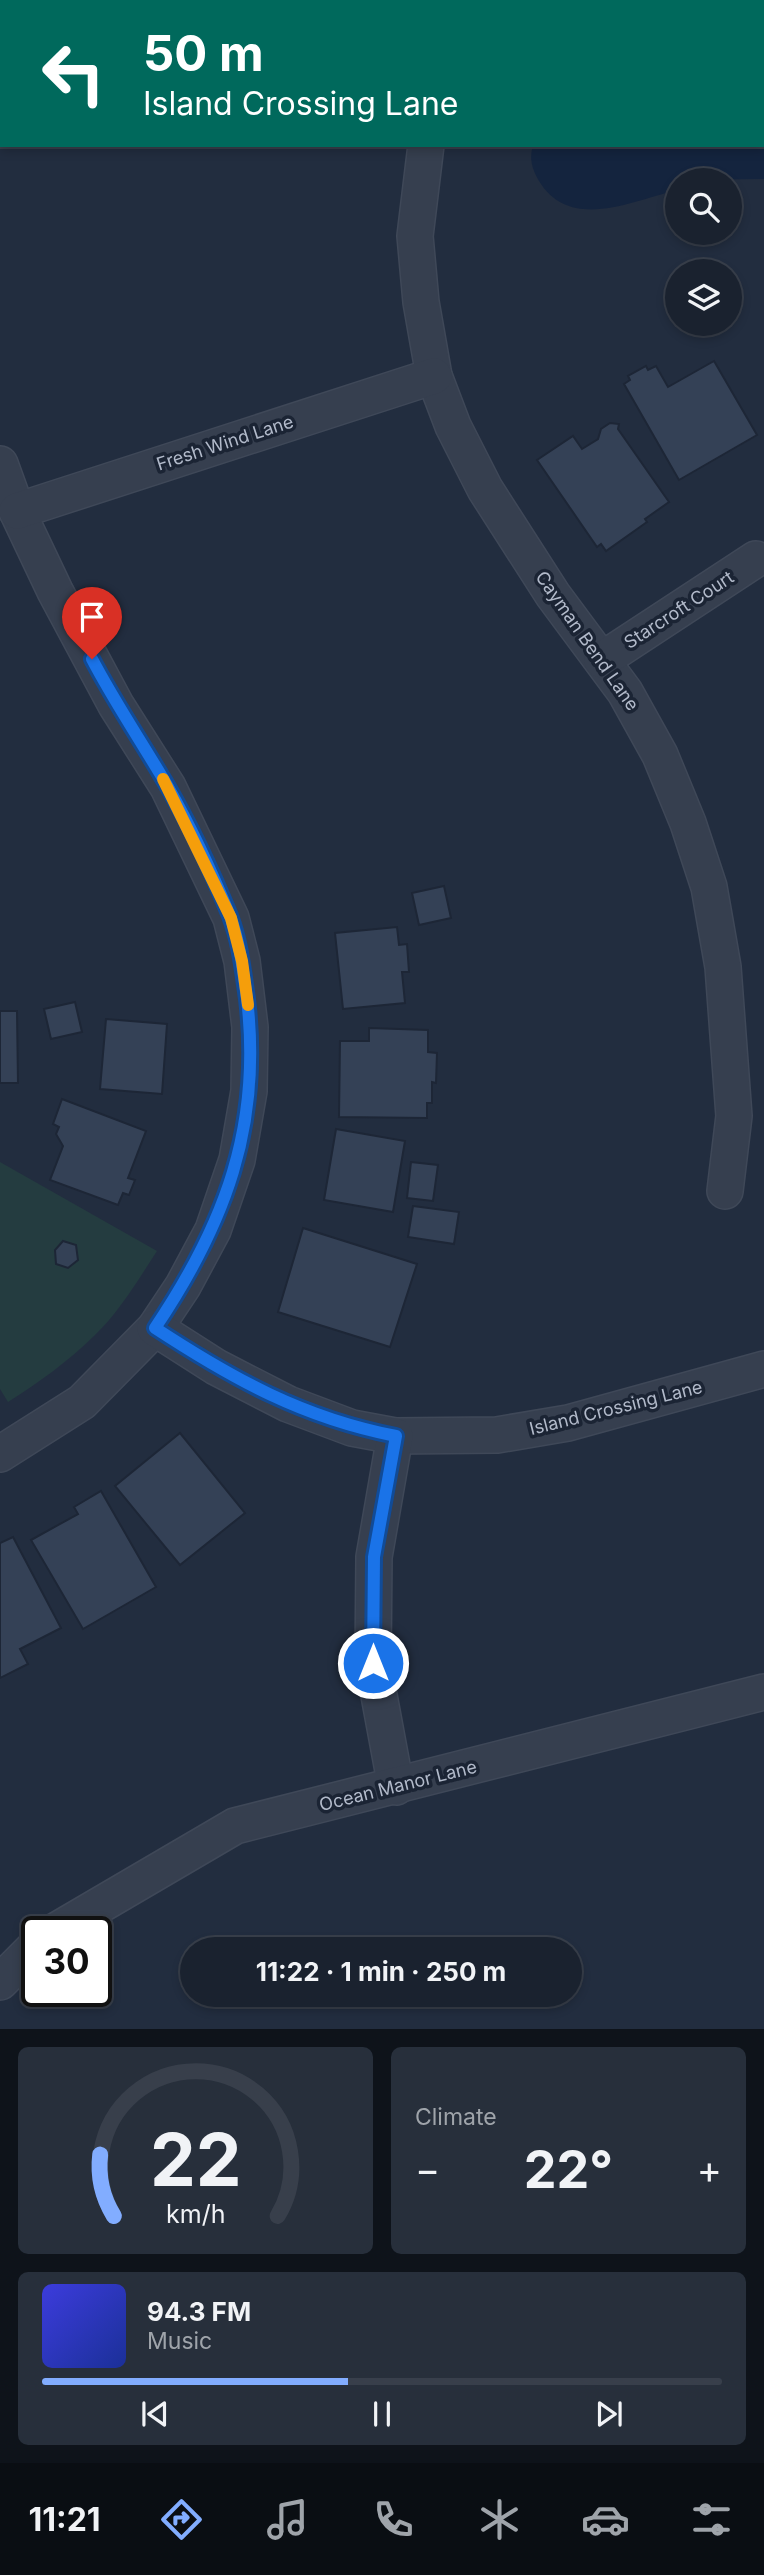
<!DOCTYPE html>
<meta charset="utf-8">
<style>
body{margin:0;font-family:Inter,sans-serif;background:#272f3b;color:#f1f3f6;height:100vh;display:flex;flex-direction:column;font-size:26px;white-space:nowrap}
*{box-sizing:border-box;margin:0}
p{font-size:23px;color:#9fa4aa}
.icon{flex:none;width:38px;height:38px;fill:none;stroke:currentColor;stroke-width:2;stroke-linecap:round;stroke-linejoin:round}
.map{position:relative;height:2029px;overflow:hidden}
.side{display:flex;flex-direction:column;gap:18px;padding:18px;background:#0e131a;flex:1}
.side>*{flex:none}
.top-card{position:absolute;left:0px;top:0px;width:765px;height:147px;box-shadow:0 4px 10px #0003,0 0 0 2px #383f4b;background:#00695c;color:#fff;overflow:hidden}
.fabs{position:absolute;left:665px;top:168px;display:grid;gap:14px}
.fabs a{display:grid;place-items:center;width:77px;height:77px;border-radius:50%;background:#1a222f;box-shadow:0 4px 10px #0003,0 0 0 2px #383f4b;font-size:35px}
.speed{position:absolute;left:21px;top:1916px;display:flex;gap:14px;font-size:35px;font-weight:700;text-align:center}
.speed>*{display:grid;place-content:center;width:91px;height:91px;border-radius:50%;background:#1a222f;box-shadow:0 4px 10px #0003,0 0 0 2px #383f4b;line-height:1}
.speed .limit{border:4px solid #111;border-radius:10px;background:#fff;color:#111}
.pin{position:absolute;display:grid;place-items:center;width:60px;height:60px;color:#fff;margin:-72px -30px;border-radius:50% 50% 50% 0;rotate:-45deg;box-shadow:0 0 7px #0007}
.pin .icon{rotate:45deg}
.me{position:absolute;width:77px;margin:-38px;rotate:0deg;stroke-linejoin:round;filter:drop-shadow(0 0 5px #0008)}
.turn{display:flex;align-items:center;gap:24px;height:147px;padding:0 28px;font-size:32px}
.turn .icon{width:91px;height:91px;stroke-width:2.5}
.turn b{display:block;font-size:49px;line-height:60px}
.big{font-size:52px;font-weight:700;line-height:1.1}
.side .tile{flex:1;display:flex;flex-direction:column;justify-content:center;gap:10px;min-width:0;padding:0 24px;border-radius:10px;background:#272f3b}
.side .dial{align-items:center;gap:0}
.dial svg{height:182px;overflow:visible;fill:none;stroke:#383f4b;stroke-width:7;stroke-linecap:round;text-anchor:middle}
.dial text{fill:#f1f3f6;stroke:none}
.song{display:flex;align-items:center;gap:21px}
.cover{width:84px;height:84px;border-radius:10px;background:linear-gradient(135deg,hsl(240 70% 55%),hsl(230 70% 35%))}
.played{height:7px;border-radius:4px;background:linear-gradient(90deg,#82adff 45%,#383f4b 45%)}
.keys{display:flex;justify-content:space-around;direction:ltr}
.heat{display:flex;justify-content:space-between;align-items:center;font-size:38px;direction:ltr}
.side .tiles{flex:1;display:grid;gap:18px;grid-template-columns:1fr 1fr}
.tile:last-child{grid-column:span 2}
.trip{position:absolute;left:180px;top:1937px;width:402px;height:70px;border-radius:35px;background:#1a222f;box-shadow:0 4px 10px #0003,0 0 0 2px #383f4b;font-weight:700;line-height:70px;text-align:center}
.tab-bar{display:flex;height:112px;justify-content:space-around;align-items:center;background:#0a0e13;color:#9fa4aa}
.tab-bar .icon{width:49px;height:49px}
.tab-bar .on{color:#82adff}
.tab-bar b{font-size:32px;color:#f1f3f6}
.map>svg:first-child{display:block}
.green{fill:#243c40}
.water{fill:#14243e}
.building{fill:#344156;stroke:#1d2636;stroke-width:2}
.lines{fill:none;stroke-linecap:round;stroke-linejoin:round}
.street-casing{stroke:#3f4858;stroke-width:38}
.street{stroke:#363f4f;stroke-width:35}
.route-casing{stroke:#114b97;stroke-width:18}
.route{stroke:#1a73e8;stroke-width:12}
.slow{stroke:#f59e0b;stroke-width:12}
.labels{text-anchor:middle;stroke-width:7;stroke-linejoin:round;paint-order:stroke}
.street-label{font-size:18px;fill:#b2baca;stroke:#1b2434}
</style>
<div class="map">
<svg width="764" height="2029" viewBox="0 0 764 2029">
<rect width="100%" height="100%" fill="#222d3f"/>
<path class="green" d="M0,1162l157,89c-19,29 -37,60 -62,84 -26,26 -57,48 -87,67l-8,-13z"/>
<path class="water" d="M720,0h44v179l-87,1v10c-45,11 -107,42 -138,-9 -7,-12 -10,-22 -6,-36h230v-143h-44z"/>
<g class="building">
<path d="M714,361l43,74 -78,45 -55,-96 6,-4 -2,-4 18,-10 2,4 8,-4 12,21z"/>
<path d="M610,423l9,1 -1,5 51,73 -24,17 2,3 -41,29 -5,-7 -4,3 -60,-87 36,-24 9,13 16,-10 3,-10z"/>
<path d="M444,886l7,32 -32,7 -7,-32z"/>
<path d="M397,927l2,18 8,-1 2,28h-7l3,31 -62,6 -8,-76z"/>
<path d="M75,1002l7,30 -31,7 -7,-30z"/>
<path d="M0,1011h17l1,72h-18z"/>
<path d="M106,1019l61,5 -5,70 -62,-5z"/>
<path d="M369,1028l59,2v22l9,1 -1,30 -4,-1v21h-5v15l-88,-1 1,-76h29z"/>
<path d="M62,1099l84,32 -18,47 7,2 -6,15 -6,-2 -5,12 -68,-25 13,-34 -7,-12 3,-7 -6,-3z"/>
<path d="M336,1129l69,12 -12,71 -69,-12z"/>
<path d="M411,1162l27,3 -5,36 -26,-3z"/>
<path d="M413,1206l46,6 -5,32 -46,-7z"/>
<path d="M303,1228l114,36 -27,83 -112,-35z"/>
<path d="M63,1241l13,4 2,15 -10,8 -12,-4 -1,-14z"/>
<path d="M180,1433l65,80 -65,52 -65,-79z"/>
<path d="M101,1491l55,96 -73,42 -52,-89 47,-26 -4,-7z"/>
<path d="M13,1537l48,91 -41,21 8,15 -28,14v-135z"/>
</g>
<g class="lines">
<g class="street-casing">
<g id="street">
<path d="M450,2v-2"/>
<path d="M426,145l-11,91 6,66 13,74 19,50 32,63 68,106 72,97 35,63 28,68 21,64 14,80 11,149 -9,75"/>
<path d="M0,464l17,47 38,80 61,114 52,82 63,131 11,43 8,66 -1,64 -12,69 -24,70 -30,56 -28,42 -73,74 -82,52"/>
<path d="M17,511l417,-135"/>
<path d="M602,660l154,-101"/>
<path d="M155,1328l61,39 72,37 64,24 43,8 102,-1 71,-12 196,-54"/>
<path d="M395,1436l-21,121 -1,106 23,124"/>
<path d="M54,1932l181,-106 529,-134"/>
<path d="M0,1982l37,-37"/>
</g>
</g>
<use href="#street" class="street"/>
</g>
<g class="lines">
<g class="route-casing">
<path id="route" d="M92,659c23,44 51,85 76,128 23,40 44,85 62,129 10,26 13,55 17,83 15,127 -22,225 -92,329 78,51 148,90 241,108l-22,121 -1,106"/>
</g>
<use href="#route" class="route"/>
<path class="slow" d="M163,779l68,139 11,43 6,44"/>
</g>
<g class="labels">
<g class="street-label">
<text transform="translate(225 443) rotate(-18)" y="6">Fresh Wind Lane</text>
<text transform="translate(679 610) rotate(-33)" y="6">Starcroft Court</text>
<text transform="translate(587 641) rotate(55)" y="6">Cayman Bend Lane</text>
<text transform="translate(616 1408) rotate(-14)" y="6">Island Crossing Lane</text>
<text transform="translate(398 1786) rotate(-14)" y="6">Ocean Manor Lane</text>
</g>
</g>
</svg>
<div class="fabs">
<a><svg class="icon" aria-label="search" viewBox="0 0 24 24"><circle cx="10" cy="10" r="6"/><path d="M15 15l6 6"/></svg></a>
<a><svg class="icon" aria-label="layers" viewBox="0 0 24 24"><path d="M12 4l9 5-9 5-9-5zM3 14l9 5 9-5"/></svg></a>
</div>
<div class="speed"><div class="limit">30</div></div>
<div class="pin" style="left:92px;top:659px;background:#d93025"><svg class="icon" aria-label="arrive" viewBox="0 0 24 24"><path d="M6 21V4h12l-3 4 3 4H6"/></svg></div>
<svg class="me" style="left:373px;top:1663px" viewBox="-20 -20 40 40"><circle r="17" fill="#1a73e8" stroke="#fff" stroke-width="3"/><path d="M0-11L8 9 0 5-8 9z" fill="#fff"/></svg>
<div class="trip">11:22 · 1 min · 250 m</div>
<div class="top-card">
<div class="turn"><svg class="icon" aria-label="left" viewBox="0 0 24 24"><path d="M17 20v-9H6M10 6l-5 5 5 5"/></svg><div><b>50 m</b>Island Crossing Lane</div></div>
</div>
</div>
<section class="side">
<div class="tiles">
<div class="tile dial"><svg viewBox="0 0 100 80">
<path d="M14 69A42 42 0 1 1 86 69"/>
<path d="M14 69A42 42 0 0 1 8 42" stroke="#82adff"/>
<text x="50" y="56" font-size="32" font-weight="700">22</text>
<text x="50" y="72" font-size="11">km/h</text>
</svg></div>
<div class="tile"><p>Climate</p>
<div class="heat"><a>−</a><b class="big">22°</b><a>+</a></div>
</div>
<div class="tile">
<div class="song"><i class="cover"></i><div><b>94.3 FM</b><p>Music</p></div></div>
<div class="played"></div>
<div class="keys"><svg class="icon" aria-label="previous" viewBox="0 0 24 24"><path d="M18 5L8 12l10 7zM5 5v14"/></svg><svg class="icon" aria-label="pause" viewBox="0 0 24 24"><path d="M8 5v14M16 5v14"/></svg><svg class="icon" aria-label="next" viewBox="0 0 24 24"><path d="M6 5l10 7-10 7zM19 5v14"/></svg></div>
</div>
</div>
</section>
<nav class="tab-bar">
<b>11:21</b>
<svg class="icon on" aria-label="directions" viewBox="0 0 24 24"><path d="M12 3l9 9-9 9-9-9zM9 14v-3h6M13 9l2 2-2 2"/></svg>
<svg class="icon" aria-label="music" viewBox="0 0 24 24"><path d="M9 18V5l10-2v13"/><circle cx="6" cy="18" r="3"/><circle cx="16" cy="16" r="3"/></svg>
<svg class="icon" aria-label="phone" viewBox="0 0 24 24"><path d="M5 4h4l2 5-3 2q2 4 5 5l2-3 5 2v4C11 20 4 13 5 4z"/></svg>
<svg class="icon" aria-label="climate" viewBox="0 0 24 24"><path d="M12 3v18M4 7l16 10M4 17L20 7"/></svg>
<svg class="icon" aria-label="car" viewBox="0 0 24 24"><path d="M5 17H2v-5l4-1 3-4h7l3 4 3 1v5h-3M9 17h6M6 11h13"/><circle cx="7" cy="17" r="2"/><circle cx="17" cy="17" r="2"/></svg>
<svg class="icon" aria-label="filters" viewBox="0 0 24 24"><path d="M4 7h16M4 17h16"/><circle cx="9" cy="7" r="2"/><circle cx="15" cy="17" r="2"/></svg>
</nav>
